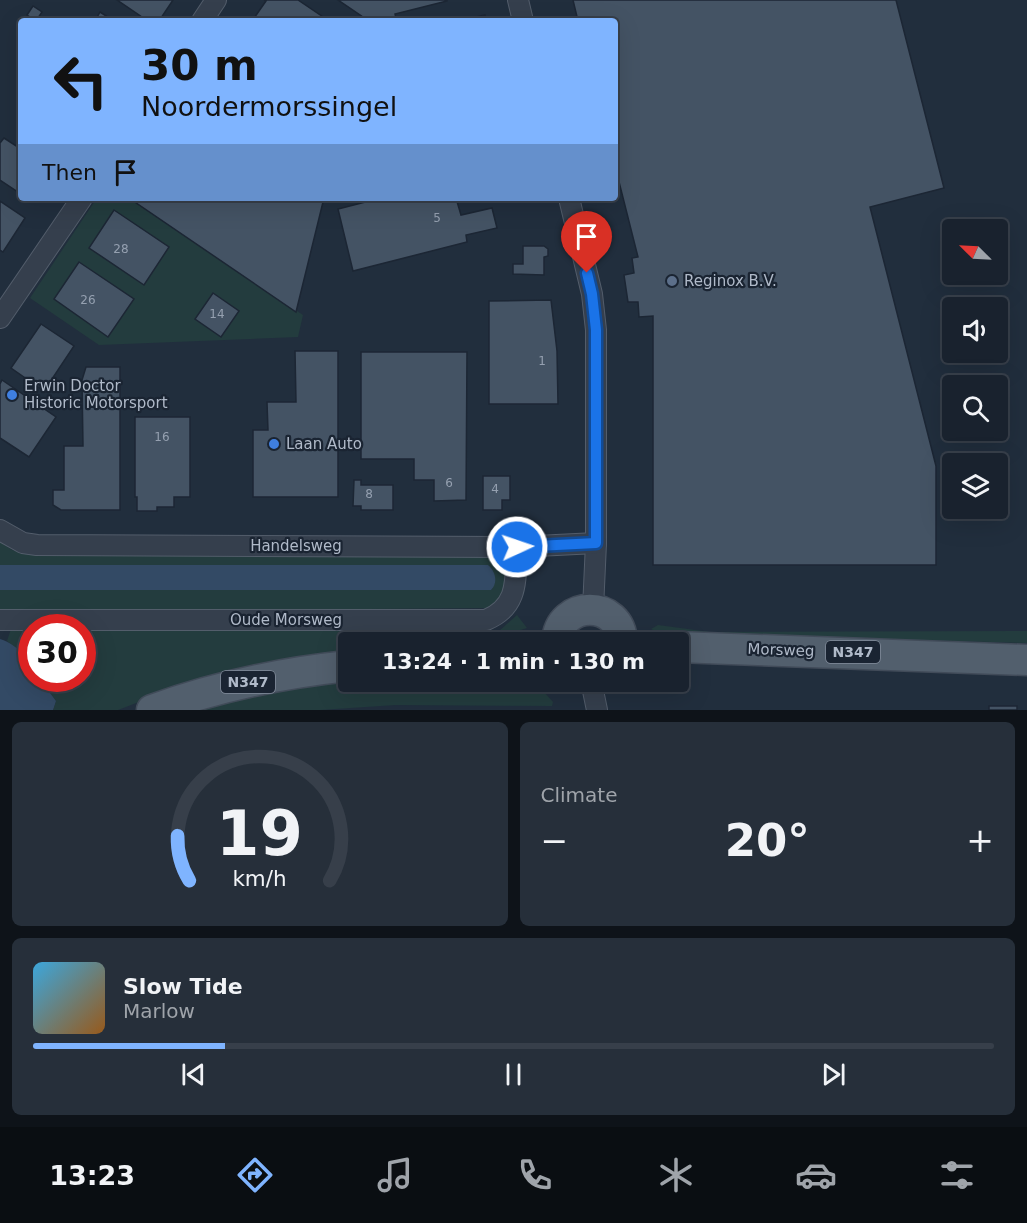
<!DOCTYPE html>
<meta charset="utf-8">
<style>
body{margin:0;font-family:"DejaVu Sans",sans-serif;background:#262f3a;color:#f1f3f6;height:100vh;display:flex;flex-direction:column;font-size:22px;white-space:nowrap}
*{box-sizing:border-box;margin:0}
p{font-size:20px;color:#9fa4aa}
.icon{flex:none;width:33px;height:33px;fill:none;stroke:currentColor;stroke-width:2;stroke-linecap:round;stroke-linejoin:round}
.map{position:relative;height:710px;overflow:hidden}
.sheet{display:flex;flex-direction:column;gap:12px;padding:12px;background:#0e1319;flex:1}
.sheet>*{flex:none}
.top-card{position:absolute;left:18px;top:18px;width:600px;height:183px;border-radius:6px;box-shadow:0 6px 24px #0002,0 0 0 2px #373f4a;background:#7fb4ff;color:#111;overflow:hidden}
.needle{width:39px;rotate:294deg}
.controls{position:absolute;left:942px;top:219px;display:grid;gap:12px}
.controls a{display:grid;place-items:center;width:66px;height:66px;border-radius:6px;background:#19222e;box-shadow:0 6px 24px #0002,0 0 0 2px #373f4a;font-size:30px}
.speed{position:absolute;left:18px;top:614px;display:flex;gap:12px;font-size:30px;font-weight:700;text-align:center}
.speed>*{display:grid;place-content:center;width:78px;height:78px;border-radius:50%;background:#19222e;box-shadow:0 6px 24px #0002,0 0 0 2px #373f4a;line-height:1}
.speed .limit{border:9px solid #d22;background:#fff;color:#111}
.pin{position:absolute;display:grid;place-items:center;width:51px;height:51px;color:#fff;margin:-62px -26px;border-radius:50% 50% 50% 0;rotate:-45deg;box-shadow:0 0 6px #0007}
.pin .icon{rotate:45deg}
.me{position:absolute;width:66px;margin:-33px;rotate:87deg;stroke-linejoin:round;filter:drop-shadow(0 0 4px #0008)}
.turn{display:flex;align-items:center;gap:21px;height:126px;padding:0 24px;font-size:27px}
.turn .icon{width:78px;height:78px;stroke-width:2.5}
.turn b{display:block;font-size:42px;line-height:51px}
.then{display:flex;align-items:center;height:57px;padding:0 24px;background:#0003;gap:12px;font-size:22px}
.big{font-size:45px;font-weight:700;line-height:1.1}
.sheet .tile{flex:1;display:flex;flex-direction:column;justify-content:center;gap:9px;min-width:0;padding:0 21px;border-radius:9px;background:#262f3a}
.sheet .dial{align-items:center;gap:0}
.dial svg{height:156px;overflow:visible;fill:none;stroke:#373f4a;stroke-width:7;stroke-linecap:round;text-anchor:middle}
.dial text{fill:#f1f3f6;stroke:none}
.song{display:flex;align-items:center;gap:18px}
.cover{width:72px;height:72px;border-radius:9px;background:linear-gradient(135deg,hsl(200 70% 55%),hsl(30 70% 35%))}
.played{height:6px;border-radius:3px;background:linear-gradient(90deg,#7fb4ff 20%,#373f4a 20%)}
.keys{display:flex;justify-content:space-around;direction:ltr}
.heat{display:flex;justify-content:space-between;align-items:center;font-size:33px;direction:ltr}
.sheet .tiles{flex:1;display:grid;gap:12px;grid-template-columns:1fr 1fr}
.tile:last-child{grid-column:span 2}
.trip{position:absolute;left:338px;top:632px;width:351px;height:60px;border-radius:6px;background:#19222e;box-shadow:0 6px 24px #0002,0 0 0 2px #373f4a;font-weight:700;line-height:60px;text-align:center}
.dock{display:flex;height:96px;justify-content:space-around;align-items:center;background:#0a0e12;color:#9fa4aa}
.dock .icon{width:42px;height:42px}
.dock .on{color:#7fb4ff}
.dock b{font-size:27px;color:#f1f3f6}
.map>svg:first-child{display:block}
.green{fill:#233c3e}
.water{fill:#334a65}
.building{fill:#445364;stroke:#1c2634;stroke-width:1.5}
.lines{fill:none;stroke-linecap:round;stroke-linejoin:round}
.minor-casing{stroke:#535d6b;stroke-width:22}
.primary-casing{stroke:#414b59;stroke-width:33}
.minor{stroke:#353f4d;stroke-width:20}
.primary{stroke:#525f6d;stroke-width:30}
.route-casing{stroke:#114b97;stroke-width:15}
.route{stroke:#1a73e8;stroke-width:10}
.service-dot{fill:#5c6f8a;stroke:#1a2432;stroke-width:2}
.shop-dot{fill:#3f7fe0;stroke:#1a2432;stroke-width:2}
.labels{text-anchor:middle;stroke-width:4.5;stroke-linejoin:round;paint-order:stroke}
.number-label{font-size:12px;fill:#95a0b0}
.shield{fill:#1a2432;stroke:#838d9c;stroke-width:1.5}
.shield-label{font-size:14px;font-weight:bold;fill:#b0bac9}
.poi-label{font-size:15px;fill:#b0bac9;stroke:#1a2432;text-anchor:start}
.street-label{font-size:15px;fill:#b0bac9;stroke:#1a2432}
</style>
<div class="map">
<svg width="1027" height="710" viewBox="0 0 1027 710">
<rect width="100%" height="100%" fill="#212e3d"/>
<g class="green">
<path d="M97,198h31l175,117 -5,22 -199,8 -69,-47z"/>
<path d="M0,542l12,8 23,5 463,-1c12,7 15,26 9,39 -4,7 -12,12 -18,15l-489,4v-22h491l2,-2 -5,-23h-488z"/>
<path d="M517,615l10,13 -47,14h-132v14l-178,34 -52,20h-65l3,-9 -17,-23h43l1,-49 416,2z"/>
<path d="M658,625l52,7 317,-1v12l-367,-10 -9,-4z"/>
<path d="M11,629h20v39l-13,-18 -11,-9z"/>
<path d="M348,681h186l19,21 -1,4 -157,-1 -75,5h-148l41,-13z"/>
</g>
<g class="water">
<path d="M0,565h488c8,7 10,18 3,25h-491z"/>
<path d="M0,639c16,4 32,22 32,39h7l17,23 -3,9h-53z"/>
</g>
<g class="building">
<path d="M117,0h56l-14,21h-11z"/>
<path d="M264,0h34l31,21h-77l14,-20z"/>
<path d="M338,0h109v1l-52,13 1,4 -27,3z"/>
<path d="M573,0h323l48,188 -74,19 66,259v99h-283v-249l-14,1 -1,-15h-10l-4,-27 10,-2 -2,-15 6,-1 -23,-91v-145h-37z"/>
<path d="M33,6l9,6 -6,9 -9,-6z"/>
<path d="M100,12l14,9h-19z"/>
<path d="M485,15l1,6h-27z"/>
<path d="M4,138l17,11v45l-21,-14v-37z"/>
<path d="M129,198h195l-28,114z"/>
<path d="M381,198h75l5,17 31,-7 5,20 -31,7 1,7 -114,29 -15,-62z"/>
<path d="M0,201l25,17 -22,34 -3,-2z"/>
<path d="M114,210l55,37 -25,38 -55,-37z"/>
<path d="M523,246h21l4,3v7l-4,1v18l-31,-1v-10h10z"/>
<path d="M79,262l55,37 -26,38 -54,-38z"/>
<path d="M213,293l26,18 -18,26 -26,-18z"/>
<path d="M551,300l6,51 1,53h-69v-103z"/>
<path d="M41,324l33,22 -30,45 -33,-23z"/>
<path d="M295,351h43v146h-85v-67h15l-1,-28h29z"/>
<path d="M361,352h106l-1,148 -32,1v-21h-20v-21h-53z"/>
<path d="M86,367h34v143h-59l-8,-5v-15h11v-44h19l-1,-66z"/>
<path d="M2,380l54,37 -27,40 -29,-19v-54z"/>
<path d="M135,417h55v80h-16v10h-17v4h-20v-14h-2z"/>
<path d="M483,476h27v24h-8v10h-19z"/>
<path d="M354,480h7v5h32v25h-32v-4h-8z"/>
<rect x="989" y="706" width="28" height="4"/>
</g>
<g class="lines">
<g class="minor-casing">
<g id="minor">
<path d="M518,0l5,21"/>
<path d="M202,21l14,-21"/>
<path d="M569,198l23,96 4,36v213l-3,66"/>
<path d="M0,318l82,-120"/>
<path d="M0,530l23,13 14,2 480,2 79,-4"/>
<path d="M0,620h486c34,-14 29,-42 31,-73"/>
<path d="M591,681l6,29"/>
</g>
</g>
<g class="primary-casing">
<g id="primary">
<path d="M557,642c2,-43 64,-43 65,0"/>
<path d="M678,647l349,13"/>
<path d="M152,710c63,-23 129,-37 196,-44"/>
</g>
</g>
<use href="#minor" class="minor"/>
<use href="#primary" class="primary"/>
</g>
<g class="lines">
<g class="route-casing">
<path id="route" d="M517,547l79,-4v-213l-4,-36 -5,-21"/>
</g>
<use href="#route" class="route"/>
</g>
<circle class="service-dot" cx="672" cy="281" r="6"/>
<g class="shop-dot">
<circle cx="12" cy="395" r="6"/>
<circle cx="274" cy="444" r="6"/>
</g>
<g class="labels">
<g class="number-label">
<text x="437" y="222">5</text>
<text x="121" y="253">28</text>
<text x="88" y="304">26</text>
<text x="217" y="318">14</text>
<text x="542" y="365">1</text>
<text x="162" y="441">16</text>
<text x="449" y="487">6</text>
<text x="495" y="493">4</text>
<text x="369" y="498">8</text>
</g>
<g class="shield">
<rect x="826" y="641" width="54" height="22" rx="4.5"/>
<rect x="221" y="671" width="54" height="22" rx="4.5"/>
</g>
<g class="shield-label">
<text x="853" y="657">N347</text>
<text x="248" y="687">N347</text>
</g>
<g class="poi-label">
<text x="684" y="286">Reginox B.V.</text>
<text x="24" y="391">Erwin Doctor<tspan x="24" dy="17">Historic Motorsport</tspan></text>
<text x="286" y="449">Laan Auto</text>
</g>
<g class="street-label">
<text x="296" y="551">Handelsweg</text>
<text x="286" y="625">Oude Morsweg</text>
<text transform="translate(781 650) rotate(2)" y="5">Morsweg</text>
</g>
</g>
</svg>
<div class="controls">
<a><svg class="needle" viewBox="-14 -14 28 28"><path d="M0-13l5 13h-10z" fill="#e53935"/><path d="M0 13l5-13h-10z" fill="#9fa4aa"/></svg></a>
<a><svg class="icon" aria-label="sound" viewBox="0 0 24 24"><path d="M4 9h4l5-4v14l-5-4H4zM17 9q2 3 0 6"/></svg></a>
<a><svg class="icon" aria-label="search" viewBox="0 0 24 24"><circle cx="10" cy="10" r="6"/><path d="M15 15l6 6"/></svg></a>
<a><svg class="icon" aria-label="layers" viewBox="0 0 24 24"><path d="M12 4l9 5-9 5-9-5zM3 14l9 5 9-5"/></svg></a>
</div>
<div class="speed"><div class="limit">30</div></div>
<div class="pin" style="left:587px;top:273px;background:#d93025"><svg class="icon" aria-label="arrive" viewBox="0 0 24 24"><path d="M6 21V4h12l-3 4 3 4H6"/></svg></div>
<svg class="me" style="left:517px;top:547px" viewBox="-20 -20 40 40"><circle r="17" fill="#1a73e8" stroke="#fff" stroke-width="3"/><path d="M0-11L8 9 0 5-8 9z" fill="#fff"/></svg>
<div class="trip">13:24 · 1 min · 130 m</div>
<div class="top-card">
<div class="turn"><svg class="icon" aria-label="left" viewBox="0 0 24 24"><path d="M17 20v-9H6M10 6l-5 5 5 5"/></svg><div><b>30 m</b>Noordermorssingel</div></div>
<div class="then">Then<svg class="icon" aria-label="arrive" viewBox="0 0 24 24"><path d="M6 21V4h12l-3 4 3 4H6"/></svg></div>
</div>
</div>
<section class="sheet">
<div class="tiles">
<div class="tile dial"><svg viewBox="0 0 100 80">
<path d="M14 69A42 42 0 1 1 86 69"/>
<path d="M14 69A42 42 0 0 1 8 46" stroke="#7fb4ff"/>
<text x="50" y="56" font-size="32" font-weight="700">19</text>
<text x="50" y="72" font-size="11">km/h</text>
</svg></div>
<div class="tile"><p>Climate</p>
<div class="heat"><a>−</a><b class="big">20°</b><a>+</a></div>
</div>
<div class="tile">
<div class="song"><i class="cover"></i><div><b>Slow Tide</b><p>Marlow</p></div></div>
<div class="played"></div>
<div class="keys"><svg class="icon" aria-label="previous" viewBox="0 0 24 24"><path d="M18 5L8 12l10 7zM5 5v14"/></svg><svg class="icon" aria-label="pause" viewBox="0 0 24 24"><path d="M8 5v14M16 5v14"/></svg><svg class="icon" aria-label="next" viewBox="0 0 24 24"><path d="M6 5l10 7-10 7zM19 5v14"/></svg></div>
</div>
</div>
</section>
<nav class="dock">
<b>13:23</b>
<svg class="icon on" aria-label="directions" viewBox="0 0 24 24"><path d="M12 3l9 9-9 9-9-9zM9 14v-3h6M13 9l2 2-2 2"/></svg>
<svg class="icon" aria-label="music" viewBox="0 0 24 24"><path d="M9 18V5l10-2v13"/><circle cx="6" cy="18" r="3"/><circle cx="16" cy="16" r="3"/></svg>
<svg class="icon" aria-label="phone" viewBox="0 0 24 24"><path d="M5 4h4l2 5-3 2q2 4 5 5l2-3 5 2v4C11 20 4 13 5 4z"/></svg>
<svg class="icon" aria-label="climate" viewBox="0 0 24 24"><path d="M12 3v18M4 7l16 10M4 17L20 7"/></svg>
<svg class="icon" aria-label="car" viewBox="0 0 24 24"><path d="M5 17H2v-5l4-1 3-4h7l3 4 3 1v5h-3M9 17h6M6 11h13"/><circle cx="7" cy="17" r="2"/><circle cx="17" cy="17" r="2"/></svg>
<svg class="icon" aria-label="filters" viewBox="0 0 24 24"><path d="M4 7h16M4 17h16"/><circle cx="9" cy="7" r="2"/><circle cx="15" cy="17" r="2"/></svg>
</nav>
